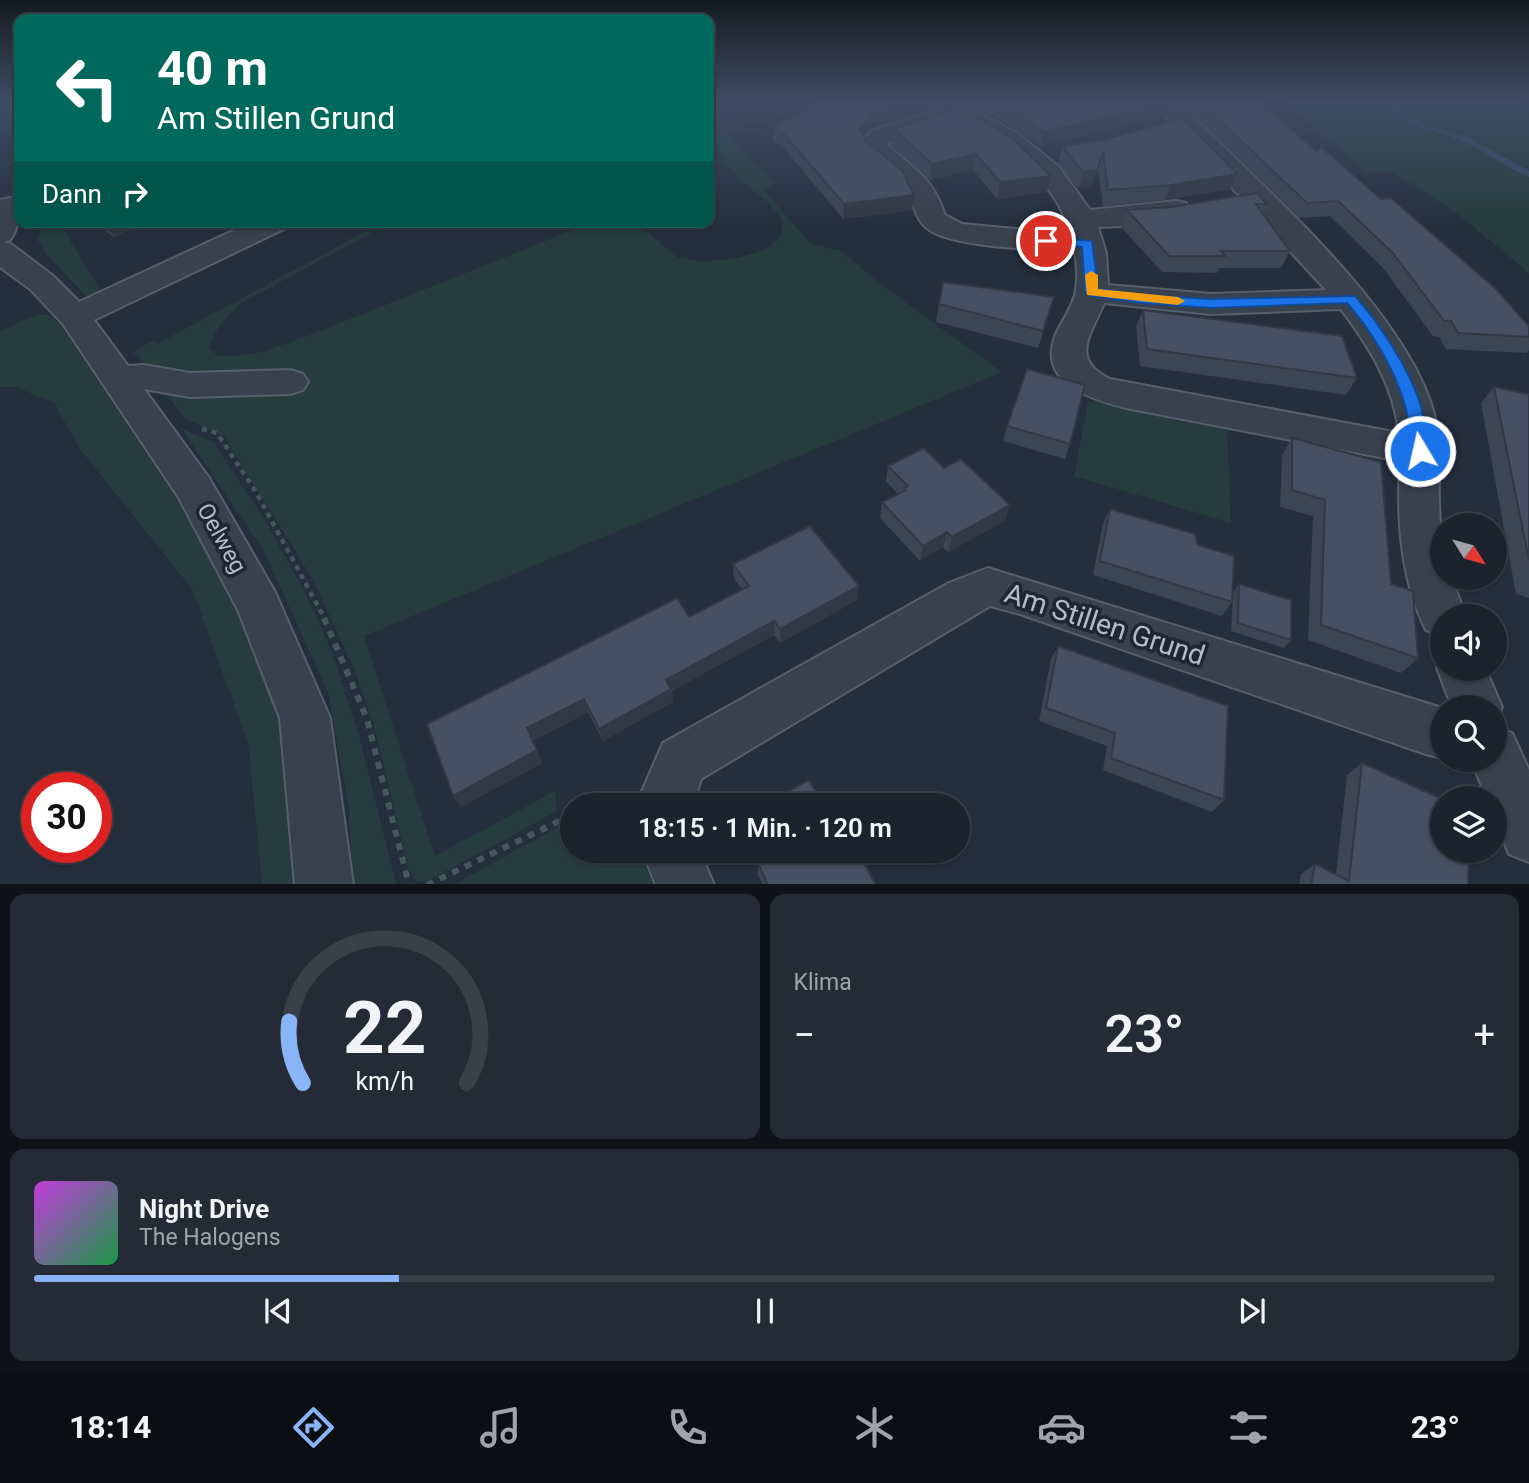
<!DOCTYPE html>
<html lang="de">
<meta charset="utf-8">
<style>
body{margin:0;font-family:Roboto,sans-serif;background:#242b36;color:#f1f3f6;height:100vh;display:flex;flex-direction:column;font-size:26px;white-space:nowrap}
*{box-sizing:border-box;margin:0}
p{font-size:23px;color:#a0a4aa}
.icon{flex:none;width:38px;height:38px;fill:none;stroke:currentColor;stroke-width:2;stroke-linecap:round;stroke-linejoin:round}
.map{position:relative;height:884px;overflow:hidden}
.details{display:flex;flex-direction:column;gap:10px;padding:10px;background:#0f1319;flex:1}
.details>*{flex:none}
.hud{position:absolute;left:14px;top:14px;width:700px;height:214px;border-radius:14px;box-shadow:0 2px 5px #0004,0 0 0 2px #39404a;background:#00695c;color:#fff;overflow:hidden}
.needle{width:46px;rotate:127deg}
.buttons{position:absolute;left:1430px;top:513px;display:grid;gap:14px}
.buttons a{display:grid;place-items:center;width:77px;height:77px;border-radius:50%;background:#1b232e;box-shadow:0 2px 5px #0004,0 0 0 2px #39404a;font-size:35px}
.speed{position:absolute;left:21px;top:772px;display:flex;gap:14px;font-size:35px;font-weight:700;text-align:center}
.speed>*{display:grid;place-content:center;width:91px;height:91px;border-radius:50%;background:#1b232e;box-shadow:0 2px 5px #0004,0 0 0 2px #39404a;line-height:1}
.speed .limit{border:10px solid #d22;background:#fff;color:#111}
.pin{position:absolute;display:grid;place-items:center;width:60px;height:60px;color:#fff;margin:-30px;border:4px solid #fff;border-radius:50%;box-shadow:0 2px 7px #0007}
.me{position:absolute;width:77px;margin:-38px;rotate:351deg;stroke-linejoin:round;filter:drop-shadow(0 0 5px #0008)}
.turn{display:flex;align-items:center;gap:24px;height:147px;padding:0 28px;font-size:32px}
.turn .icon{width:91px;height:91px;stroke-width:2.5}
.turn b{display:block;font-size:49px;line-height:60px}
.then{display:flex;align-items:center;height:66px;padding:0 28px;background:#0003;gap:14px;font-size:26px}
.big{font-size:52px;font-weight:600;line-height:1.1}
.details .widget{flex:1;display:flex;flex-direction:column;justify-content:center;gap:10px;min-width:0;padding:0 24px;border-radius:14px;background:#242b36}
.details .dial{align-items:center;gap:0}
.dial svg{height:182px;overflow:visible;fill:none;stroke:#39404a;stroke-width:7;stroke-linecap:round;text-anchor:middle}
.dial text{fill:#f1f3f6;stroke:none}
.song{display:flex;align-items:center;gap:21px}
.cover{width:84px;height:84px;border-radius:10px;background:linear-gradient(135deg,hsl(290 70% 55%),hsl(140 70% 35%))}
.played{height:7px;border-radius:4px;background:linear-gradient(90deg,#8ab4f8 25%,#39404a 25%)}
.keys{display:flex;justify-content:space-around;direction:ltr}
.heat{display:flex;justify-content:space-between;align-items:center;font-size:38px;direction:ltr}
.details .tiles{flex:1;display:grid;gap:10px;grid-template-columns:1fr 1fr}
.widget:last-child{grid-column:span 2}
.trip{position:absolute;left:560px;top:793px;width:410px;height:70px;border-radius:35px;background:#1b232e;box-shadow:0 2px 5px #0004,0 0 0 2px #39404a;font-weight:600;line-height:70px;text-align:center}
.tabs{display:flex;height:112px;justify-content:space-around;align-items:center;background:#0b0e12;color:#a0a4aa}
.tabs .icon{width:49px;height:49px}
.tabs .active{color:#8ab4f8}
.tabs b{font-size:32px;color:#f1f3f6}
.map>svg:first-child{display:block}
.green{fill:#263c3f}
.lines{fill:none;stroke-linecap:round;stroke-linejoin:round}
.stream{fill:#394c67;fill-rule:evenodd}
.minor-casing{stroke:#565f6c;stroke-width:4}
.path-far1{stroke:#44595c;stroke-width:4.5;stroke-dasharray:5 5;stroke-linecap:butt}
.path{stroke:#44595c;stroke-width:6;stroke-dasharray:7 7;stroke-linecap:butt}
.minor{fill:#38414e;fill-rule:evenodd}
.wall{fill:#3b4654}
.shaded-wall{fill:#303945}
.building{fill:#455162;stroke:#303945;stroke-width:2}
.route{fill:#1a73e8;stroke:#114b97;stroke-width:2}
.slow{fill:#f59e0b}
.labels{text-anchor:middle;stroke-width:7;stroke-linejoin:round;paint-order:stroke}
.street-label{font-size:23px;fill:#b4bcc9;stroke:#1d2633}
.near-street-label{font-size:28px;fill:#b4bcc9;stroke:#1d2633}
</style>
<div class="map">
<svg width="1529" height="885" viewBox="0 0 1529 885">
<rect width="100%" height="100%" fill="#242f3e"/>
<g class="green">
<path d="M822,101h13l-111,31 52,51 -12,7 47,54 28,6 48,39 115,83 -638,264 71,220 120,-65 2,20 -131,71 -10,-1 -7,-12 -36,-147 -21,-58 -40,-86 -88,-142 -38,-17 -26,-32 -6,-16 -21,-19 21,-12 5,3 224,-121h9l-149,80c-17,13 -27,25 -34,46l9,8h20l24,-4 48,-17 283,-113h42l42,35 24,5 36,-4 28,-8 14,-11 4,-16c-11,-22 -27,-28 -43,-44 -12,-11 -22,-28 -30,-42 17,-17 86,-27 112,-36z"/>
<path d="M1283,101h246v172l-72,-60 -64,-41 -27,1z"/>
<path d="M44,222h15l44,72 -12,7 -45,-47 -8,-14z"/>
<path d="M36,315h13l21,17 157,232 68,186 13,134h-46l-14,-141 -56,-154 -112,-140 -26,-46 -38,-16h-16v-56z"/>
<path d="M1097,400l79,21 51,7 4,95 -157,-47 14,-74z"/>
<path d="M181,428l33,15 49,74 43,77 26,58 26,80 38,152h-44l-3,-75 -21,-117 -64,-140z"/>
<path d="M564,824l8,26 68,1 13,33h-198z"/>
</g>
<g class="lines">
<path class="stream" d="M1387,101h8l15,16 17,9 41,11 61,34v6c-24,-9 -44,-27 -67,-36 -36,-15 -47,-6 -75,-40z"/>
<g class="minor-casing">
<g id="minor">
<path d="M928,101h28l61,32 42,34 31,43 86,-9 10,2 4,6 -4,6 -63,11 -25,1 8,26 2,32 103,9 115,-4 -174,-189h25c77,78 229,207 257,313 8,30 4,59 5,89 1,25 3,50 3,75h10l13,38h-23v20l-16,-6c-26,-53 -29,-111 -26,-169l-274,-53c-36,-9 -90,-25 -70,-74 7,-15 18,-29 20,-44 2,-13 1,-26 -1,-38 -33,-3 -123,-4 -147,-23 -15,-11 -14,-32 -26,-46 -12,-13 -30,-21 -40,-35l-1,-5 10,-12 66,-22zM953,118c51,24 101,59 118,116l-109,-10 -17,-9c-14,-41 -31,-44 -58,-71zM1104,303l107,11 130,-5c28,37 53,77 58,124l-289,-54c-41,-20 -19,-44 -6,-76z"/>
<path d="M9,198l10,2c0,15 0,28 -9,40l-6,2 7,2 41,31 27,27 173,-80h38l-4,6 -192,92 34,46 16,-1 46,8 100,-3 13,4 5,8 -5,8 -13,4 -100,3 -46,-8 65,89 66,114 55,126 23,167h-58l-15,-167 -42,-108 -59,-112 -116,-174 -33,-35 -30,-22v-67z"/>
<path d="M988,568l454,140v50l-16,-4 -406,-140 -30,-8 -289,173 -8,26h-54l1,-9 23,-53 286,-160z"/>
<path d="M1442,657v11h43l17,39 -7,17 -1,-17h-42l-15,-39z"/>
<path d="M1494,726l18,7 17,37v92l-20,-8 -15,-37v-19h-7l-16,-38h23z"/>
<path d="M642,850h57l15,35h-58z"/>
</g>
</g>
<path class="path-far1" d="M202,429l15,4 39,59 69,127"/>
<g class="path">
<path d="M324,618l43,101 42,166"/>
<path d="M593,805l24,-12"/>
<path d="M427,885l145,-70"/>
</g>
<use href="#minor" class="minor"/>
</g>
<g class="wall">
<path d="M832,101h102l-1,8 -63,20 -6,8 2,4 48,54 -2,15 -69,9 -59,-71 -11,-8v-14z"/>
<path d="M962,101h203l2,2 -5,14 -122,29 -37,-25z"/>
<path d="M1180,101h80l57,51 212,174v24l-3,3 -80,-4 -7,-12 -6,-1 -50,-68 -53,-52 -31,2z"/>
<path d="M958,107l89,85 -50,7 -24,-29 -43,10 -38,-35 2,-16z"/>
<path d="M1107,139l124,50 -66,11 -62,6 -5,-39 -6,19 -14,2 -20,-25 4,-16z"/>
<path d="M1267,204l-4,9 27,38 -9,17h-62l-2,5 -55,-1 -41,-45 6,-17z"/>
<path d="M92,222h55l-33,15z"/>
<path d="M943,282l106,32 -11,34 -102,-26z"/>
<path d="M1143,310l214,68 -11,17 -206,-29 -4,-40z"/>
<path d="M1494,387l35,7v204l-13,-4 -35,-191z"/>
<path d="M1007,426l63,18 -5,15 -62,-18z"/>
<path d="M1292,438l99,146 27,74 -17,15 -93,-33 5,-124 -33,-9 2,-52z"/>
<path d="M888,466l56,2 66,37 -5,16 -57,31 -5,-5 -23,14 -40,-43 2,-16 16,-8 -12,-13z"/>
<path d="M1110,509l88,36 34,57 -10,14 -129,-41 10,-52z"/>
<path d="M733,564l126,22 -2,14 -77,43 -6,-8 -102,56 1,11 -70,39 -15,-29 -55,29 9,22 -81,44 -8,-11 289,-207 -8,-10z"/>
<path d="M1239,584l52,56 -7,8 -53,-17 2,-38z"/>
<path d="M1058,646l166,154 -12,12 -109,-42 4,-24 -68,-25 12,-62z"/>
<path d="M1362,763l106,122h-169l2,-11 14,-10 21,10 11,-99z"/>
<path d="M752,850h105l19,35h-113l-5,-10v-12z"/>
</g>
<g class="shaded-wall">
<path d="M916,101h18l-1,8 -63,20 -12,15 2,-15 12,-14z"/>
<path d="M1167,103l-5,14 -122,29 3,-14z"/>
<path d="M1103,152l-11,34 -14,2 5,-16z"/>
<path d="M976,154l-3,16 -43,10 2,-16z"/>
<path d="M1237,174l-6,15 -66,11 6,-15z"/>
<path d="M1051,176l-4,16 -50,7 3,-17z"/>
<path d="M914,195l-2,15 -69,9 1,-15z"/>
<path d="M147,222l-33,15 -9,-14z"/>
<path d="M1010,505l-5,16 -57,31 4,-15z"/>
<path d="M947,532l-4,15 -23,14 3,-15z"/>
<path d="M859,586l-2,14 -77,43v-14z"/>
<path d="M774,621v14l-102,56 1,11 -70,39 -4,-12 67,-49z"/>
<path d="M584,699l4,13 -55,29 9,22 -81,44 -8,-11 74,-68z"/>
</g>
<g class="building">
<path d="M6,101h13v18z"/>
<path d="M832,101h84l-44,14 -12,14 6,12 36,29 12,25 -70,9 -60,-70 -11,-8 41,-20z"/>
<path d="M993,101h172l2,2 -124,29 -37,-25z"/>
<path d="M1199,101h61l57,51 4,-5 60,52 10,-1 105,91 33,37v11l-71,-4 -7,-12h-7l-51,-68 -55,-52 -31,2z"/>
<path d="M958,107l54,31 39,38 -51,6 -24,-28 -44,10 -38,-35z"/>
<path d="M1183,118l54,56 -66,11 -63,5 -5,-38 -6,18 -14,2 -21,-25 45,-8z"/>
<path d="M1257,193l10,11h-11l34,47h-69l4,5h-56l-42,-46 45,-3z"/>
<path d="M943,282l111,15 -11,34 -104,-27z"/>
<path d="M1143,310l199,26 15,42 -210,-29z"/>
<path d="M1027,369l58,16 -15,59 -63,-18z"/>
<path d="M1494,387l35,7v166z"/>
<path d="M1292,438l89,24 10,122 22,7 5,67 -97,-33 4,-125 -33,-10z"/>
<path d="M924,448l20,20 17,-9 49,46 -58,32 -5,-5 -24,14 -41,-44 24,-12 -2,-2 4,-2 -20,-20z"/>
<path d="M1110,509l85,25 3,11 36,11 -2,46 -132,-41z"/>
<path d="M810,526l49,60 -79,43 -6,-8 -108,59 5,9 -72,40 -15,-30 -57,29 10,22 -84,46 -26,-72 250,-126 12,19 60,-31 -16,-22z"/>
<path d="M1239,584l52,16v40l-53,-17z"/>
<path d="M1058,646l170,60 -4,94 -113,-42 4,-25 -69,-25z"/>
<path d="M1362,763l80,36v51h27l-1,35h-157l4,-21 34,17z"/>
<path d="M809,780l14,25h-60z"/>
<path d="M757,850h100l19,35h-108l-10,-22 4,-3z"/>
</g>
<linearGradient id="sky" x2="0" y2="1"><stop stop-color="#141a22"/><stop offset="0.45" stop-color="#3f4d63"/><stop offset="1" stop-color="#3f4d63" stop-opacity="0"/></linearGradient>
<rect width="1529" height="225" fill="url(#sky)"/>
<path class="route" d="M1046,237l46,4 6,48 43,6 70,4 144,-3c24,27 54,72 65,107 4,15 6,32 9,48l-9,6 -8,-6c-2,-16 -3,-33 -8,-49 -10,-34 -34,-73 -57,-99l-136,5 -70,-5 -50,-7 -6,-4 -3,-45 -41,-4v-5z"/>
<path class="slow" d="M1091,271l7,4v14l80,8 7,4 -7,4 -91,-10 -2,-20z"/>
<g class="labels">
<g class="street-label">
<text transform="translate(222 538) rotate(61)" y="8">Oelweg</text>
</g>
<g class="near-street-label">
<text transform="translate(1105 624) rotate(18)" y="10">Am Stillen Grund</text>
</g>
</g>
</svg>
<div class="buttons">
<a><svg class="needle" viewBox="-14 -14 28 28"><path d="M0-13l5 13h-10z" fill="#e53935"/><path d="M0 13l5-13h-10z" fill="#a0a4aa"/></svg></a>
<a><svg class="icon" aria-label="sound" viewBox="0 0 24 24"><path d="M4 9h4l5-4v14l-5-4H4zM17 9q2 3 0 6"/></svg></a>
<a><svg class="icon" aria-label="search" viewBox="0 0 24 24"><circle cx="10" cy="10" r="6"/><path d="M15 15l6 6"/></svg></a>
<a><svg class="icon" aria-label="layers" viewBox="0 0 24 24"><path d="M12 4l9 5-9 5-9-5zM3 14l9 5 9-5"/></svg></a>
</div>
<div class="speed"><div class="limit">30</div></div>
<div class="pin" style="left:1046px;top:241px;background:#d93025"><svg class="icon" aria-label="arrive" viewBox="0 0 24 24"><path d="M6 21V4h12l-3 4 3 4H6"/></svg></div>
<svg class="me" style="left:1420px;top:451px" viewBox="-20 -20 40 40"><circle r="17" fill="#1a73e8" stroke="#fff" stroke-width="3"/><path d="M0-11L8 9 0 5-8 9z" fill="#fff"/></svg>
<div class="trip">18:15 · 1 Min. · 120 m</div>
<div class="hud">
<div class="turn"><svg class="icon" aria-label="left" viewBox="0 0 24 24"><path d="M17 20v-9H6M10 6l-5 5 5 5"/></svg><div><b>40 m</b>Am Stillen Grund</div></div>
<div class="then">Dann<svg class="icon" aria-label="right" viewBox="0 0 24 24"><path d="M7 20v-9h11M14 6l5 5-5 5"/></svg></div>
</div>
</div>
<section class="details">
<div class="tiles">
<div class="widget dial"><svg viewBox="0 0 100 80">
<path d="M14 69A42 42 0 1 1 86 69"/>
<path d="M14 69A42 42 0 0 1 8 42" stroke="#8ab4f8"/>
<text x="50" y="56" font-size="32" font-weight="700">22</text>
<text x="50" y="72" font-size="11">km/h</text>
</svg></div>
<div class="widget"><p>Klima</p>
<div class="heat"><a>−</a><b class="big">23°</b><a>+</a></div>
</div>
<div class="widget">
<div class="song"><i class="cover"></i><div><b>Night Drive</b><p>The Halogens</p></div></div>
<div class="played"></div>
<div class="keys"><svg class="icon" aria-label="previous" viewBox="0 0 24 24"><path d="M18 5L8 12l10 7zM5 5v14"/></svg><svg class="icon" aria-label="pause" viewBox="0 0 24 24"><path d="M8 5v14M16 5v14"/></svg><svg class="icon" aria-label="next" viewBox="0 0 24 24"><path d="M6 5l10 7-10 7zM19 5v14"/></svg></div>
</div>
</div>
</section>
<nav class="tabs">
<b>18:14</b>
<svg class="icon active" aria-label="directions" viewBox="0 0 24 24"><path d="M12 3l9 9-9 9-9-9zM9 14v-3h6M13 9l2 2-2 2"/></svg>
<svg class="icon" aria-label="music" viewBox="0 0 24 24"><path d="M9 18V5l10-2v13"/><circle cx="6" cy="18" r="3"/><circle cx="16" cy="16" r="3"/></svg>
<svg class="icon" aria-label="phone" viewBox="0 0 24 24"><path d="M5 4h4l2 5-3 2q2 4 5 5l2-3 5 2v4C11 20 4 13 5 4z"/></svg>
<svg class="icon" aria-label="climate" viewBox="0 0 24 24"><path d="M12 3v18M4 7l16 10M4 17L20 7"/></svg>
<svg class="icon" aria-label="car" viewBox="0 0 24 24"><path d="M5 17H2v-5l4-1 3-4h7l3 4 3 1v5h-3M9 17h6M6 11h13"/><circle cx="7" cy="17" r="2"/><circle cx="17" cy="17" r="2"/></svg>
<svg class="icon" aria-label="filters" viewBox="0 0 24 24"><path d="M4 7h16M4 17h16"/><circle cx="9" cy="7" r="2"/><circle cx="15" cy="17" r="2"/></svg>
<b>23°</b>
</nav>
